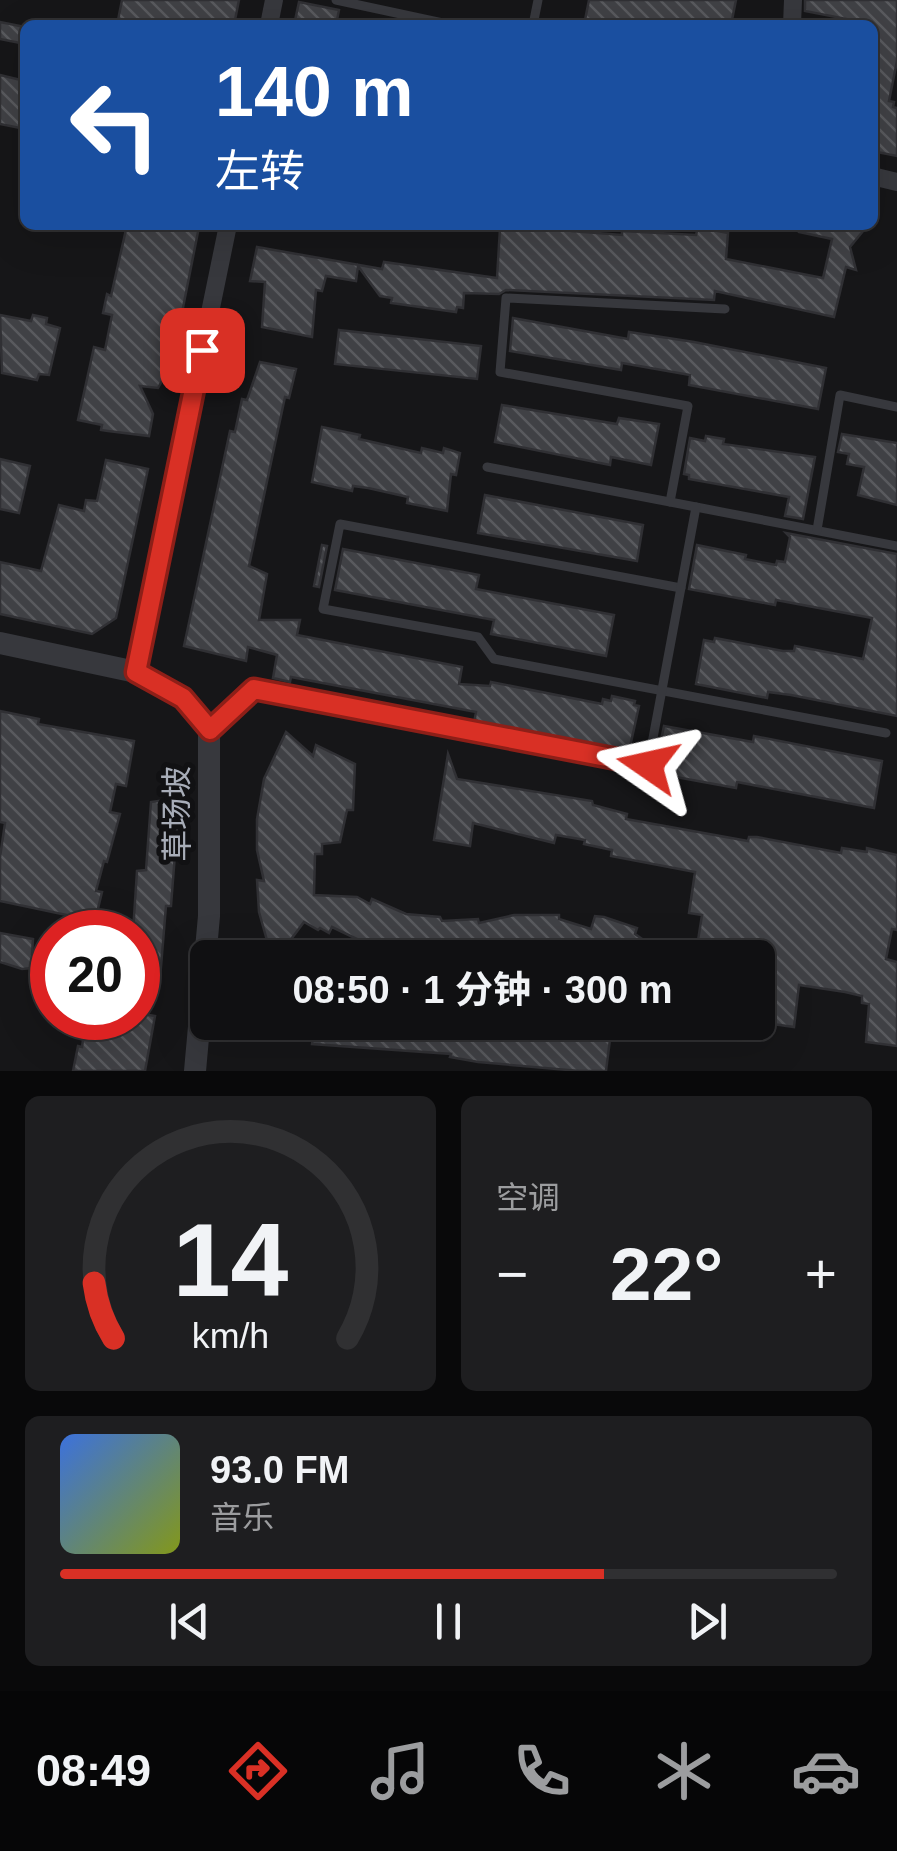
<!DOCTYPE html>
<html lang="zh">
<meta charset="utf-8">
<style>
body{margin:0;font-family:Arial,"Noto Sans SC",sans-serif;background:#1e1e20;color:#f1f3f6;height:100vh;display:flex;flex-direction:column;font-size:38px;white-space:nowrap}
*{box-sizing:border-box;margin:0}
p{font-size:32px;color:#9c9d9f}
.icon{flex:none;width:55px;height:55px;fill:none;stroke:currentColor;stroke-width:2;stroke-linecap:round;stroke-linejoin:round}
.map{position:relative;height:1071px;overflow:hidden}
.details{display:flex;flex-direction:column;gap:25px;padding:25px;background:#09090a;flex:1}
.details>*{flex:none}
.banner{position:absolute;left:20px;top:20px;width:858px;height:210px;border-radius:15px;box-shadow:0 10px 40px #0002,0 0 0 2px #303032;background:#1a4fa0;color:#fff;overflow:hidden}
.speed{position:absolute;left:30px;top:910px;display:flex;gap:20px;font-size:50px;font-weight:700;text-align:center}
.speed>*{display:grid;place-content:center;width:130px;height:130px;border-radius:50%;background:#101012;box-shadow:0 10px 40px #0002,0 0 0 2px #303032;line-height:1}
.speed .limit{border:15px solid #d22;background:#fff;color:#111}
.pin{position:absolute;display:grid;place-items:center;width:85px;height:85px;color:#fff;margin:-42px;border-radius:20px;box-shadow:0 5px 15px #0006}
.me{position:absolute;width:110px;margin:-55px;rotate:281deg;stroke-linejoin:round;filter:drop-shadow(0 0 8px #0008)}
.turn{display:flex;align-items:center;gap:35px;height:210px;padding:0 30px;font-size:45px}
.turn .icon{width:130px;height:130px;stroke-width:2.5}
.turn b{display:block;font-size:70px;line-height:85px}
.big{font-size:75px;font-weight:700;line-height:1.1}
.details .tile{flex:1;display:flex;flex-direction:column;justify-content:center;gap:15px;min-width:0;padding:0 35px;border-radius:15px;background:#1e1e20}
.details .dial{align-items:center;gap:0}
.dial svg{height:260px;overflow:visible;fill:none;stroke:#303032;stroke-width:7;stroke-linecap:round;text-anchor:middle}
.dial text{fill:#f1f3f6;stroke:none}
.song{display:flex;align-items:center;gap:30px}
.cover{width:120px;height:120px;border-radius:15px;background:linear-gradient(135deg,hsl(220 70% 55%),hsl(70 70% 35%))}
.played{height:10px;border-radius:5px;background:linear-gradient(90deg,#d93025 70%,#303032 70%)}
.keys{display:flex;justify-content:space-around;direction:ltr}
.heat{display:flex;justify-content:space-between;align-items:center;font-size:55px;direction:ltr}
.details .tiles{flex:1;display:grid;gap:25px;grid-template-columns:1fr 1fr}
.tile:last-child{grid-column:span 2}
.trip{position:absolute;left:190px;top:940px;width:585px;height:100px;border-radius:15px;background:#101012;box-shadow:0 10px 40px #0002,0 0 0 2px #303032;font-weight:700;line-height:100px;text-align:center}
.dock{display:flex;height:160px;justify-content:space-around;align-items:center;background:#060607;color:#9c9d9f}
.dock .icon{width:70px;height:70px}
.dock .selected{color:#d93025}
.dock b{font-size:45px;color:#f1f3f6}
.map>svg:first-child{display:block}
.building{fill:url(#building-back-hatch);stroke:#303034;stroke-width:2.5}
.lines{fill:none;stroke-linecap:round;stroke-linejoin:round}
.service{stroke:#37383d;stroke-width:9}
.minor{stroke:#37383d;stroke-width:18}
.tertiary{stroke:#37383d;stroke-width:22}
.route-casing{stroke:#8d1f18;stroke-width:25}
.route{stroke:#d93025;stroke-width:18}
.labels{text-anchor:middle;stroke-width:10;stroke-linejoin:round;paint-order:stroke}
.street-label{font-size:32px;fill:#a8adb8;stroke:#111113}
</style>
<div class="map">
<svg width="897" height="1071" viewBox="0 0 897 1071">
<defs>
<pattern id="building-back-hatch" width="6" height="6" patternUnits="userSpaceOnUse" patternTransform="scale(2.5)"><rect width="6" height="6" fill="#404145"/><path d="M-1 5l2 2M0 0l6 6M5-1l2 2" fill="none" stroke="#595a5e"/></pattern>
</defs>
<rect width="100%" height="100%" fill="#161618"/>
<g class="building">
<path d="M122,0h117l-5,25h-117z"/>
<path d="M589,0h147l-5,25h-147z"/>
<path d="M805,0h92v61l-8,40 5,1 -1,5 4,1v48l-25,-5v-127l-67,-13z"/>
<path d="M299,2l40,8 -3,15h-42z"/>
<path d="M0,22l25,5v17l-25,-5z"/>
<path d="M0,75l25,6v48l-25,-5z"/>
<path d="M127,225l72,2 -27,136 -14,25 -18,-2 13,28 -4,22 -41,-5 -7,-1 1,-5 -24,-5 16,-73 11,3 7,-35 -9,-2 4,-19 4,2z"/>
<path d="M800,225h68l-18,22 6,23 -10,-3 -12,50 -119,-26 -1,9 -208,-10 -7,4 -35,-1 -1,15 -6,-1 -1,5 -65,-9 1,-5 -12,-2 -22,-30 -2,15 -30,-5 -4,15 -6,-1 -4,47 -50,-10 3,-45 -15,-1 7,-34 125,22 2,-7 113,16 3,-50 58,2v-3l14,1v3l50,4v-4l74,4 2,-8 30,6 -2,26 97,19 9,-39 -33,-7z"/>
<path d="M0,315l31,6 2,-6 14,3 -1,6 14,4 -11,47 -10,-1 -2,6 -35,-7z"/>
<path d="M513,318l115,21 1,-7 65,10 132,26 -8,41 -129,-24 1,-10 -68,-12 -1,7 -111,-19z"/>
<path d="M339,330l142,16 -4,33 -142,-15z"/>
<path d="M260,362l36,7 -7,29 -4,-1 -36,169 18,8 -8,46h41l-3,15 165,32 -3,17 31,2 1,-4 111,22 1,-5 8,2 1,-5 23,5 -1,4 5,1 -9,41 -5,-1 -1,6 -150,-29 2,-11 -185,-35 -1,5 -17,-4 4,-23 -29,-8 -2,14 -62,-15 46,-215 5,1 7,-33 5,1z"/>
<path d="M502,405l115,19 2,-6 40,6 -8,41 -40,-8 -1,8 -115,-23z"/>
<path d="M322,427l38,8 -1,4 62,14 1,-5 21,5 1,-5 16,5 -4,22 -5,-1 -4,37 -40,-8 1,-6 -40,-9 -15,-2 -1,5 -40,-9z"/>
<path d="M842,434l55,9v62l-39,-10 6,-28 -17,-3 2,-10 -11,-2z"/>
<path d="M706,436l18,3 -1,5 92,13 -12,62 -18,-3 4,-19 -100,-18v-4l-5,-1 6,-36 15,3z"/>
<path d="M0,459l30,7 -11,47 -19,-4z"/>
<path d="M106,460l42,9 -32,149 -24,16 -92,-20v-52l41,9 18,-66 25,6 2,-11 11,1z"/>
<path d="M485,495l158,30 -6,36 -159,-28z"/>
<path d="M786,533l111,21v162l-106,-21 -23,-3 -1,6 -71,-14 8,-44 10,2 1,-4 68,13h11l1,-5 68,13 9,-41 -96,-18 -1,5 -86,-16 8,-44 49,10 -1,4 31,6 1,-4 8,1 5,-25z"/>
<path d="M322,545l5,1 -8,41 -5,-1z"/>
<path d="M343,549l136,26 -3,14 138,26 -8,41 -115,-22 3,-14 -159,-30z"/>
<path d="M0,711l39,8 -1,5 96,17 -8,45 -10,-2 -6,28 10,2 -13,48 -3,-1 -8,30 6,1 -7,29 -95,-20v-44l5,-34 -5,-1z"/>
<path d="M664,726l89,16 1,-6 128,25 -8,47 -137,-26 -1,6 -82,-15z"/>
<path d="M286,732l27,24 3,-11 39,19 -2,46h-6l-7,32 -18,2v10h-7l-1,41 43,2 13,7 2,-5 34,15 34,3 2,4 36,-2 1,4 35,-8h45v4l32,10 4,-13 9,1 33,11 -2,6 16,11 -8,13h-156l-2,-6 -50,5 -36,-5 -36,-10 -31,-15 -3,6 -9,-5 -2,2 -14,-8 -27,36h-5l-13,-46 -2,-32 7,1 -7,-31v-31l7,-40z"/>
<path d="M448,754l9,25 135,22 1,4 34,9 -1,5 122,22 1,-4h8l84,16 1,-5 25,4v-4l30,7v75l-5,-1 -6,30 11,3v84l-31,-4 3,-38 -7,-1v-7l-17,-4 -46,-7 -5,42 -36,-5v-64h-42l-20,-5 6,-38 -13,-2 6,-41 -84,-16 1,-6 -28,-6 1,-4 -29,-5 -2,8 -81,-20 -3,23 -36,-6z"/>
<path d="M165,800l14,2 -8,104h-5l-6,73 -22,-4v-43h-5l4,-61 9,-1 5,-68z"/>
<path d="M0,933l33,6 -1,15 20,4v8l-30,3 -22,-7z"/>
<path d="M138,1013l17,3 -10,55h-72l5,-25 4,1 4,-29h52z"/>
<path d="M315,1022l167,4v-4h30l99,10 -5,39h-27l-101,-9 -28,-5 1,-3 -139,-10z"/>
</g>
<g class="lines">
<g class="service">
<path d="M336,0l116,25"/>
<path d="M533,25l5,-25"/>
<path d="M670,502l18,-96 -188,-34 6,-74 219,11"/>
<path d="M696,507l201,39"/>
<path d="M817,530l23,-135 57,12"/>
<path d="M681,588l-341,-64 -17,85 155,28 16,22 392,74"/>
<path d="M211,728l43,-39 394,76 48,-258 -209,-40"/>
</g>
<g class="minor">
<path d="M269,25l5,-25"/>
<path d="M792,25l1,-25"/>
<path d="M872,176l25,6"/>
<path d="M136,672l92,-447"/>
</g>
<path class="tertiary" d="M0,643l136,29 47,26 26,32v186l-14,155"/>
</g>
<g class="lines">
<g class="route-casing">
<path id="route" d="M202,350l-66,322 47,26 27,32 44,-41 394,76"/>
</g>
<use href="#route" class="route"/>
</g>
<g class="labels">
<g class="street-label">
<text transform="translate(177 814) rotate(-90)" y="11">草场坡</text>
</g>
</g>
</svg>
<div class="speed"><div class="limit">20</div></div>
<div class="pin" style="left:202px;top:350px;background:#d93025"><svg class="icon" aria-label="arrive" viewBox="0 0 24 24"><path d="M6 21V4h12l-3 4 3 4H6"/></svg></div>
<svg class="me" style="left:648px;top:765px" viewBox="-20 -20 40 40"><path d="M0-17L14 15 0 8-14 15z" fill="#d93025" stroke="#fff" stroke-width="4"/></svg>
<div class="trip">08:50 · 1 分钟 · 300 m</div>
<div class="banner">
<div class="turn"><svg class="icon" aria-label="left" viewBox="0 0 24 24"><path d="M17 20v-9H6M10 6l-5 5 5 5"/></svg><div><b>140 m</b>左转</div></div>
</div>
</div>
<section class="details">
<div class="tiles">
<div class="tile dial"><svg viewBox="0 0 100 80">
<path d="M14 69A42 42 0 1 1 86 69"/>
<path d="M14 69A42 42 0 0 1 8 52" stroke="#d93025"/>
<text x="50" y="56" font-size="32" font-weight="700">14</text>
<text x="50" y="72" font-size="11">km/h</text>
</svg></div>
<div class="tile"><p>空调</p>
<div class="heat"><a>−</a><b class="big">22°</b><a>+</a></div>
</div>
<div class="tile">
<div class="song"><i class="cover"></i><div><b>93.0 FM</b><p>音乐</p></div></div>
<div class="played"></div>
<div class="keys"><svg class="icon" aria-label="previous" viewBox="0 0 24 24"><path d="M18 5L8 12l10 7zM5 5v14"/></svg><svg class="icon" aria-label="pause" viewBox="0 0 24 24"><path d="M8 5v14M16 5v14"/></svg><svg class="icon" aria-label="next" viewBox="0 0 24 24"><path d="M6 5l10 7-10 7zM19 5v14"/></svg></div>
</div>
</div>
</section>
<nav class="dock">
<b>08:49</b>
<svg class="icon selected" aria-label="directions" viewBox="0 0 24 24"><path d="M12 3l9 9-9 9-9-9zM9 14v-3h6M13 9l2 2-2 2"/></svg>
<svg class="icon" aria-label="music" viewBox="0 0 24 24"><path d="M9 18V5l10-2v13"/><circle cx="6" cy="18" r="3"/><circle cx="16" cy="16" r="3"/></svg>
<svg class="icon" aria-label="phone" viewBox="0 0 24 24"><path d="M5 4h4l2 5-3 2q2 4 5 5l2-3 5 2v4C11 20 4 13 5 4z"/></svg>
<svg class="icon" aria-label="climate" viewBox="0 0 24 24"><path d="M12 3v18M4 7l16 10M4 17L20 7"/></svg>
<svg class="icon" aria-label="car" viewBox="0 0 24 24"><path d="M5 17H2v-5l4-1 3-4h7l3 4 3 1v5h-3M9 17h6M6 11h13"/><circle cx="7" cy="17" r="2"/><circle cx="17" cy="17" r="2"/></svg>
</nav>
